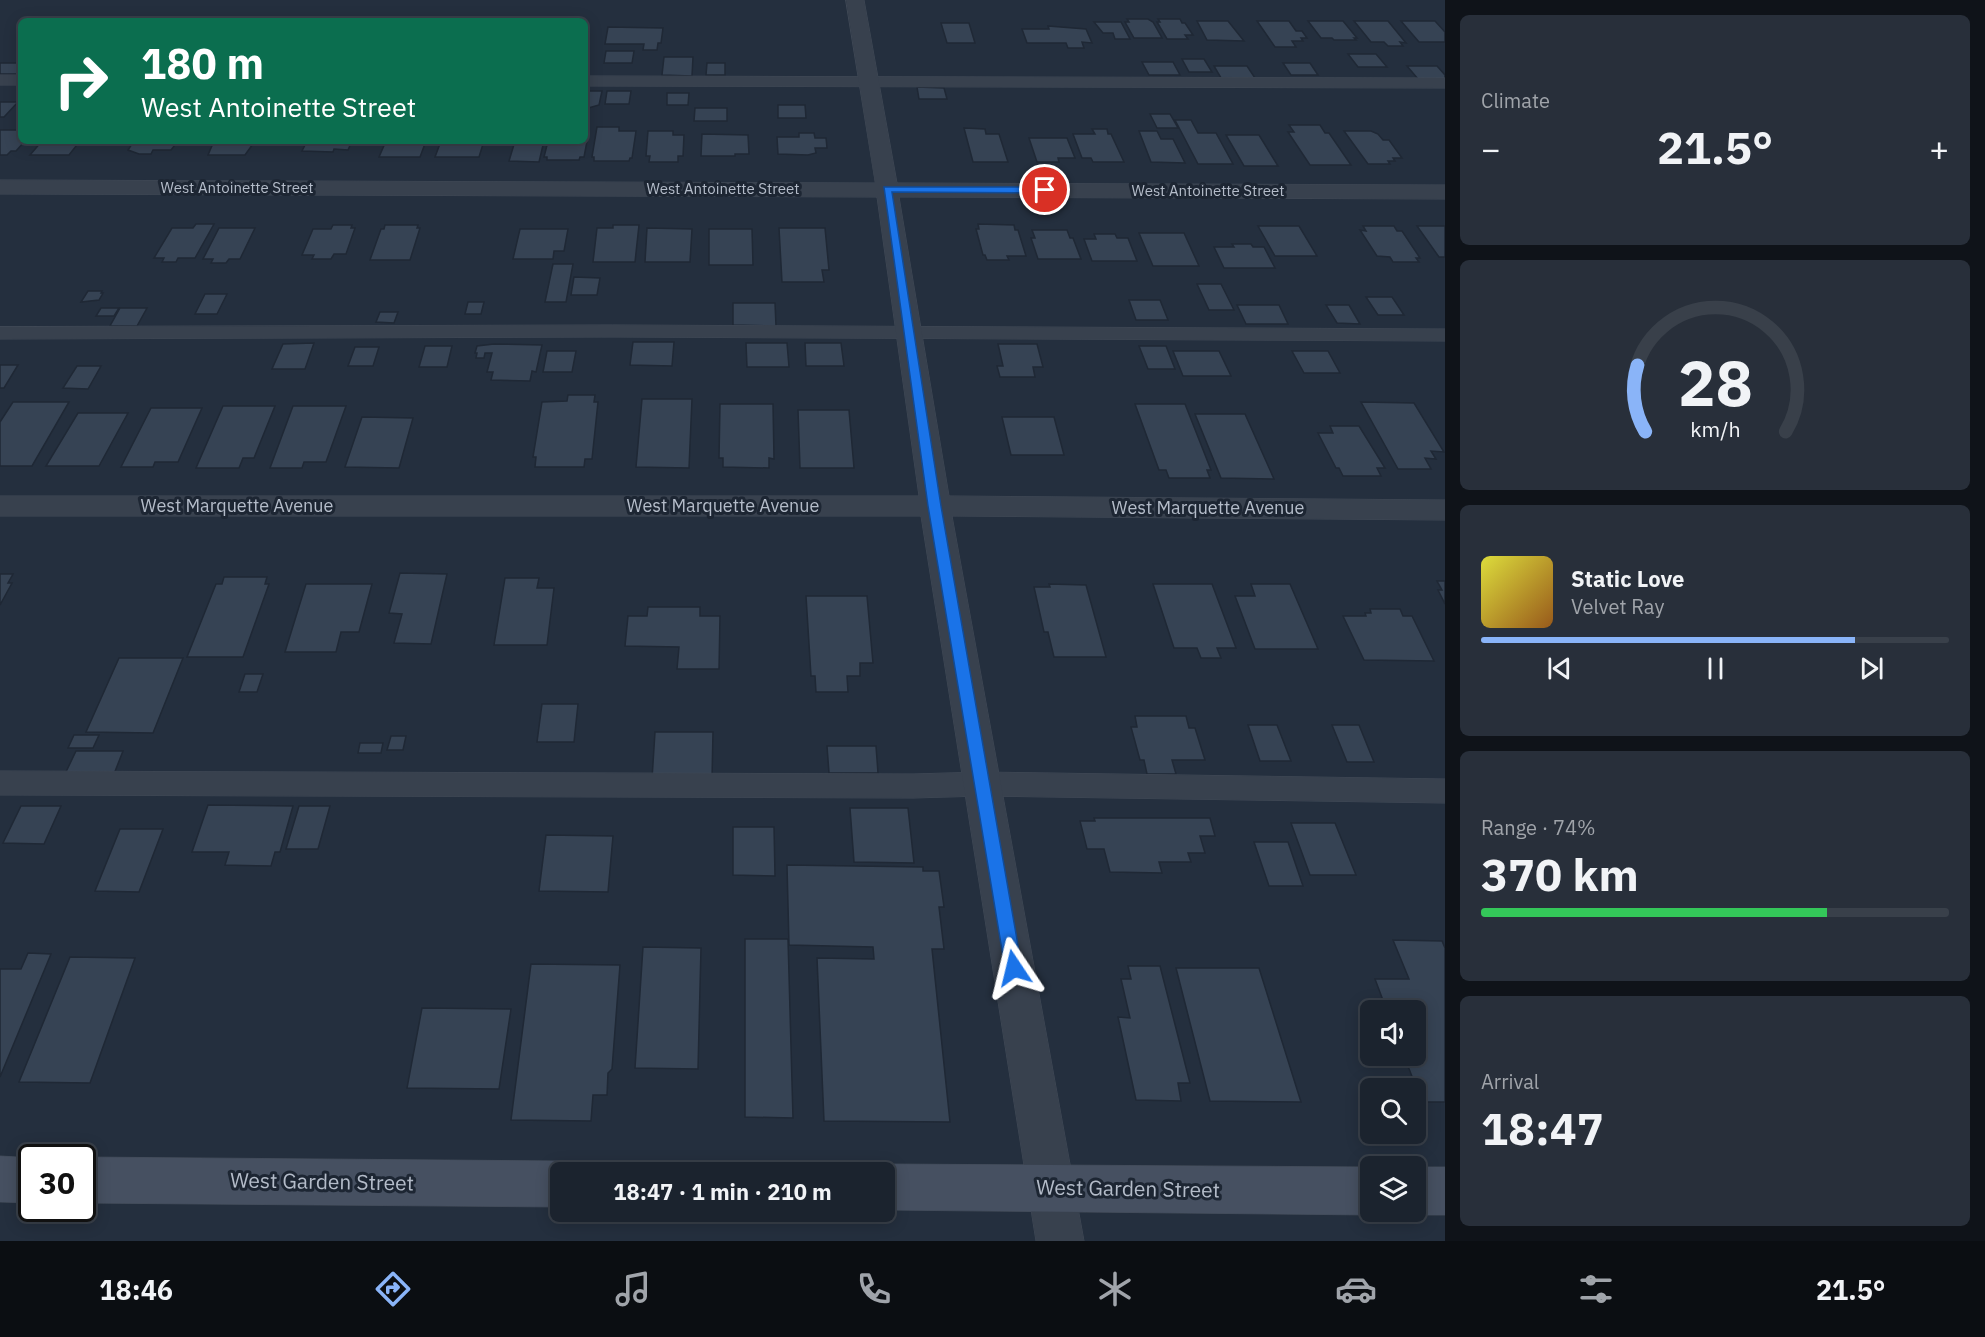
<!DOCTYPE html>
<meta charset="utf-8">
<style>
body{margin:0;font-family:"IBM Plex Sans",sans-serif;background:#282f3a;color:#f1f3f6;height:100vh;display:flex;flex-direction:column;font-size:22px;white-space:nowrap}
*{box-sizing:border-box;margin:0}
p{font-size:20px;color:#a0a4aa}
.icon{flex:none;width:33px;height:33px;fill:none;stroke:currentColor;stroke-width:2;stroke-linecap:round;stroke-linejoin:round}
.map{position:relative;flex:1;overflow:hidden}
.panel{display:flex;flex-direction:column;gap:15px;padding:15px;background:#0f1319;width:540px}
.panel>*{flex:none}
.hud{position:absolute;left:18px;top:18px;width:570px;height:126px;border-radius:9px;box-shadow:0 3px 15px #0003,0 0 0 2px #39404a;background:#0b6e4f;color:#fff;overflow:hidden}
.tools{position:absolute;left:1360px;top:1000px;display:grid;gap:12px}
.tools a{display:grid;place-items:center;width:66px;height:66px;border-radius:9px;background:#1b232e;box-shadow:0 3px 15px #0003,0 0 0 2px #39404a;font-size:30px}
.speed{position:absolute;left:18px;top:1144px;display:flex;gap:12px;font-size:30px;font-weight:700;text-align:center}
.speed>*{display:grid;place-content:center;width:78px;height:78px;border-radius:50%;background:#1b232e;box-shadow:0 3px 15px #0003,0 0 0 2px #39404a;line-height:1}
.speed .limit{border:3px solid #111;border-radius:9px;background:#fff;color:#111}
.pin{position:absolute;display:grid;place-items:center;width:51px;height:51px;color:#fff;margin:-26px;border:3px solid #fff;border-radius:50%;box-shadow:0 2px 6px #0007}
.me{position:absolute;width:66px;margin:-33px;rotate:350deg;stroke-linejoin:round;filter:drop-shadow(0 0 4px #0008)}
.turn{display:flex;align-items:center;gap:21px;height:126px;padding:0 24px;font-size:27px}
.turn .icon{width:78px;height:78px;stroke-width:2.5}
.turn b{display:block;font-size:42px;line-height:51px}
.big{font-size:45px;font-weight:700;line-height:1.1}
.panel .tile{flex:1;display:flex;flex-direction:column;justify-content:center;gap:9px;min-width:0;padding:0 21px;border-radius:9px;background:#282f3a}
.panel .dial{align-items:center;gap:0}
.dial svg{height:156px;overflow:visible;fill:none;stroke:#39404a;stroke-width:7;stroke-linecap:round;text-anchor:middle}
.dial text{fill:#f1f3f6;stroke:none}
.song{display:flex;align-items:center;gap:18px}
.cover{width:72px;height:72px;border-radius:9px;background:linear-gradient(135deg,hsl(60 70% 55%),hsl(30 70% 35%))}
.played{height:6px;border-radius:3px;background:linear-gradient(90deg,#8ab4f8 80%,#39404a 80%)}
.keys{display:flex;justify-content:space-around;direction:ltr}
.heat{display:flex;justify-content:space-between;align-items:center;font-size:33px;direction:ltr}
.charge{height:9px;border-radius:4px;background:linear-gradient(90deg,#34c759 74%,#39404a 0)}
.trip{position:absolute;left:550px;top:1162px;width:345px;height:60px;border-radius:9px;background:#1b232e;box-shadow:0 3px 15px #0003,0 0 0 2px #39404a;font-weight:700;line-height:60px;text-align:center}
.dock{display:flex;height:96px;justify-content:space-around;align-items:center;background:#0b0e12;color:#a0a4aa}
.dock .icon{width:42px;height:42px}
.dock .selected{color:#8ab4f8}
.dock b{font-size:27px;color:#f1f3f6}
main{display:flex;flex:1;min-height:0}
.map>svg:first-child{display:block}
.building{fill:#364354;stroke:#1f2835;stroke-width:1.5}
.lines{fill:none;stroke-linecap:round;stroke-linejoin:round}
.service-casing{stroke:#414a57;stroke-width:1}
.minor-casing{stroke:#414a57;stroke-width:1}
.secondary-casing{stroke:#414a57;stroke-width:1}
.service{fill:#38414e;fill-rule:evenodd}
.minor{fill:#38414e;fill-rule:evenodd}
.secondary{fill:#465061;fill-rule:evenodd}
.route{fill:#1a73e8;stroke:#114b97;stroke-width:1.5}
.labels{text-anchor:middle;stroke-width:6;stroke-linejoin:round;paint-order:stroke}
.far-street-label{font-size:15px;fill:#b4bcc9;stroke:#1d2633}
.street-label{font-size:18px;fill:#b4bcc9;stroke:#1d2633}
.near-street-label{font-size:21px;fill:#b4bcc9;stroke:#1d2633}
</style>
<main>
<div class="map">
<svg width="1445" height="1241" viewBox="0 0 1445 1241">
<rect width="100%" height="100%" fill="#242f3e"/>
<g class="building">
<path d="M37,18h27l-1,3h-31z"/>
<path d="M1127,19h21l5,3 9,16h-28l-9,-16h4z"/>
<path d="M1158,19h22l2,4h3l8,12h-8l3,4h-21l-10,-17h3z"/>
<path d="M1197,21h31l16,20 -37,-1z"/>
<path d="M1257,21h32l7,10h6l5,7h-6l2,3h-11l4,6h-21z"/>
<path d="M1308,21h35l14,17h-3l2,2h-22l-2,-2h-11z"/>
<path d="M1354,21h34l18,22 -6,-1 3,4h-15l-4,-4h-13z"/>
<path d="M1401,21h34l10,11v10h-26z"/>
<path d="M1094,22h27l9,17h-15l-2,-6h-10z"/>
<path d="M941,23h28l6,20h-28z"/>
<path d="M1048,26l38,3 6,14 -10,-1 2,6h-16l-2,-5h-39l-5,-14h27z"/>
<path d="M608,27l55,1 -2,15h-3l-1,7h-14l1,-6h-39z"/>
<path d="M606,51h28l-2,12h-28z"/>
<path d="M1348,54h28l11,13h-29z"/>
<path d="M664,57h29l-1,19 -30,-1z"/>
<path d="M1182,59h22l8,13h-23z"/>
<path d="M1142,62h31l7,13h-31z"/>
<path d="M0,63h21v8l-3,3h-18z"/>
<path d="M707,63h18v12h-19z"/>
<path d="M1283,63h27l8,12h-27z"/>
<path d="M1214,66h33l8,12h-34z"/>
<path d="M1407,66h30l8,9v4h-27z"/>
<path d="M917,87l27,1 3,11h-28z"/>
<path d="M585,91h17l-3,14 -14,4z"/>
<path d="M607,91h24l-2,13h-24z"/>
<path d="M667,93h22l-1,12h-21z"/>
<path d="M0,102h18l-14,15h-4z"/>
<path d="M778,105h27l1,13h-28z"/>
<path d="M695,108h32v13h-33z"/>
<path d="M1150,114h20l8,14h-21z"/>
<path d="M1175,120h16l7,13h18l17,31h-35z"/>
<path d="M1289,125h31l5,8h4l22,32h-41l-22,-33h6z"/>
<path d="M597,127h22v4h17l-4,27h-2l-1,3h-35v-4h-2z"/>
<path d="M964,128l21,1 1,5h13l9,28h-35z"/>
<path d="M1092,129h15l1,5h3l13,28h-31l-2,-4h-9l-9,-24h22z"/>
<path d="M0,130h21v11h4l-9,10h-5l-4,4h-7z"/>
<path d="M585,131h4l-5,26h-4l-1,3h-32v-3h-3l4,-16h37z"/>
<path d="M648,131h25v4h11l-1,21h-5v6h-29l1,-6h-4z"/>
<path d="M1139,131h18l4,8h12l12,24 -34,-1z"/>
<path d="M1344,131h27l7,3 5,6h6l13,18h-9l2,3h-7l2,3h-22z"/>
<path d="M799,133h15l1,5h11l1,10h-12l1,5 -8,2 -30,-1 -1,-17h22z"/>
<path d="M702,134l46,1 1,19h-14v2h-34z"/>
<path d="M1226,135h33l19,31h-34z"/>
<path d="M1029,138h38l8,20h-17l1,4h-22z"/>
<path d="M42,141h38l-11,14h-39z"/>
<path d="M134,141h44l-7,9h-18l-2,4h-12l-11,-4z"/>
<path d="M214,141h41l-10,14h-37z"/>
<path d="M307,141h45l-4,9 -14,-1 -1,3 -31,-1z"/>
<path d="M386,141h40l-6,16h-41z"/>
<path d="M441,141h43l-5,16h-44z"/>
<path d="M515,141h29l-5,21 -30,-1z"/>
<path d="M196,224h18l-19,34h-17l-2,4h-14l2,-4h-10l18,-30h21z"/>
<path d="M978,224l36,1 1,5h3l8,26h-19l2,4h-22l-2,-5h-2l-7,-26h3z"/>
<path d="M333,225h19l-1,3h4l-9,26h-12l-3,5h-19l2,-4h-12l11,-26h18z"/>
<path d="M385,225h33l-1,3h3l-10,32h-40l11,-31h3z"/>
<path d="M613,225h26l-4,37h-42l4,-34h16z"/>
<path d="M1258,226h41l18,30h-42z"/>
<path d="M1363,226h31l3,5h5l18,27h-4l3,4h-26l-3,-5 -13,-1 -17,-26 6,1z"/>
<path d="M1417,226h28v31h-6z"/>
<path d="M219,228h36l-15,31h-11l-3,4h-15l2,-4h-10z"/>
<path d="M647,228l45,1 -2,33h-45z"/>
<path d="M779,228h46l4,42h-7l2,12h-42z"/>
<path d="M520,229h48l-4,22h-10l-1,8h-40z"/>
<path d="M709,229h43l1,36h-44z"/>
<path d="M1032,230h35l3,8h3l8,21h-43l-7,-21h4z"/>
<path d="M1139,233h45l15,33h-46z"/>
<path d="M1094,234h21l2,4h11l9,23h-45l-8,-22h12z"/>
<path d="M1232,244h19l2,3h11l11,21h-51l-10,-21h20z"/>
<path d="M553,264h20l-7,38h-21z"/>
<path d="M574,277l26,1 -3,17h-26z"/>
<path d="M1197,284h24l13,26h-25z"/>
<path d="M88,291h14l-1,2h2l-4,7 -18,2z"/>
<path d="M205,294h22l-10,20h-22z"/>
<path d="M1366,297h26l12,18h-26z"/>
<path d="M1129,300h31l8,20h-32z"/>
<path d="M468,302h16l-3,12h-16z"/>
<path d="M733,303h42l1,23 -43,-1z"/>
<path d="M1237,305h42l9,19h-42z"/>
<path d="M1326,305h23l11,19 -23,-1z"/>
<path d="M101,308h18l-5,8h-18z"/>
<path d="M120,308h27l-10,18h-27z"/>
<path d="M380,312h18l-4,11 -18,-1z"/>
<path d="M633,342h41l-2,24 -42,-1z"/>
<path d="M314,343l-9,26h-33l11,-25z"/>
<path d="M746,343h41l2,24h-42z"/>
<path d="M805,343h36l3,23h-38z"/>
<path d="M494,344l48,1 -6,27 -4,-1 -2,10 -39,-1 2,-8h-6l5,-19h-7l-1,5h-8l1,-5h-2l2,-7z"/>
<path d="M998,344h39l6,23h-10l2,10h-35l-3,-11h6z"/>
<path d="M425,346h27l-5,21h-28z"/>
<path d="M1139,346h27l9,23h-27z"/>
<path d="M355,347h24l-6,19h-25z"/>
<path d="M547,351h29l-4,21h-29z"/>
<path d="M1173,351h46l12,25h-48z"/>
<path d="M1292,351h36l12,22h-36z"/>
<path d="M0,365h18l-14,23h-4z"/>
<path d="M77,366h24l-13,23 -25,-1z"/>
<path d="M568,395h27l-1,7h4l-6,57h-7l-1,8h-49l1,-10h-3l9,-55 25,-1z"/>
<path d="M642,399h50l-3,69 -53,-1z"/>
<path d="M13,402h56l-37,64h-32v-44z"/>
<path d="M1361,402l53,1 30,49 -13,-1 5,8 -11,-1 6,11h-33z"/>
<path d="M720,404h53l1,55 -5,-1v10l-46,-1v-9h-4z"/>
<path d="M1135,404h50l26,66h-4l3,8h-41l-3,-8h-7z"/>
<path d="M223,406h52l-21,52h-11l-4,10h-43z"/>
<path d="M293,406h53l-20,56h-22l-2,6h-32z"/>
<path d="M151,408h51l-24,54h-23l-2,5h-32z"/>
<path d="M798,410h51l5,58h-54z"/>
<path d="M78,413h50l-29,53h-53z"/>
<path d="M1195,414h50l29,65 -53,-1z"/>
<path d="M362,417l51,1 -14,50 -54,-1z"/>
<path d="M1002,417h52l10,38h-53z"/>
<path d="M1330,426h29l26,42h-8l4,8h-38l-4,-8h-3l-18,-35h15z"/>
<path d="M400,573l47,1 -16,70 -37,-1 8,-29 -13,-1z"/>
<path d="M0,574h13l-5,9h4l-12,22z"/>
<path d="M224,577h43l-2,7h4l-26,73h-56l29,-73h6z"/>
<path d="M505,578h34l-2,10h17l-7,57h-53z"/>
<path d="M1437,581h8v23l-7,-14h4z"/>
<path d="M306,584h66l-13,48h-18l-5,20h-51z"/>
<path d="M1049,584l37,1 20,72h-52l-6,-25h-4l-10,-45h16z"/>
<path d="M1153,584h59l24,64h-19l4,10h-20l-4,-10h-23z"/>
<path d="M1251,584h39l28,65h-63l-20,-53h20z"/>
<path d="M806,596h61l6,67h-13v13h-13l1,16h-32l-1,-16h-4z"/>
<path d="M648,607h52v9h20l-1,53h-42l2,-22 -54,-1 3,-30h19z"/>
<path d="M1370,609h30l3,7h9l22,45 -70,-1 -21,-44h23l-1,-3h6z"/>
<path d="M119,658h64l-30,75 -67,-1z"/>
<path d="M245,674h18l-6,18h-18z"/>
<path d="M542,704h36l-4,38h-37z"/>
<path d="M1135,716h51l3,12h6l10,32h-33l4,14h-29l-3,-14h-4l-9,-33h6z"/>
<path d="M1248,725h29l14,36h-31z"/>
<path d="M1332,725h27l15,37h-27z"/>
<path d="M655,732h58l-1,47h-60z"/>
<path d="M74,735h25l-6,13h-25z"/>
<path d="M391,736h15l-3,14h-16z"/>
<path d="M360,743h23l-2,10h-23z"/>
<path d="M827,746h49l2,27h-49z"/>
<path d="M76,751h47l-9,23h-49z"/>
<path d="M208,805l85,1 -13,46h-5l-4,14 -46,-1 4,-13h-37z"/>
<path d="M21,806h40l-17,38 -41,-1z"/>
<path d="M299,806h31l-12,43h-32z"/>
<path d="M850,808h58l6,55 -60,-1z"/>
<path d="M1094,818h116l5,18h-15l5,17h-17l3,9h-32l3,11 -52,-1 -6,-23h-17l-7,-28h15z"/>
<path d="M1291,823h44l21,52h-46z"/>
<path d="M733,827h41l1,49 -42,-1z"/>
<path d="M120,829h43l-24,63 -44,-1z"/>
<path d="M546,835l67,1 -5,56 -69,-1z"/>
<path d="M1254,842h34l15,44h-34z"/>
<path d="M787,865l136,2v4h16l5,36h-5l5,42h-12l18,173 -126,-1 -7,-163 57,1 -1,-12 -84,-2z"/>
<path d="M745,939h43l5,179 -48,-1z"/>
<path d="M1393,940l49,1 3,7v154h-23l-18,-46h12v-45h-29l-12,-32h34z"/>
<path d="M643,947l58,1 -3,121 -63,-1z"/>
<path d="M28,953l23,1 -51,123v-108h21z"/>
<path d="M70,957l65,1 -45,125 -71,-1z"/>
<path d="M531,964l89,1 -8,104 -4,4 -1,22h-14l-2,26 -80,-1z"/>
<path d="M1128,966h32l30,117h-12l3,18 -45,-1 -18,-83 12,1 -9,-39h10z"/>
<path d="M1176,968h83l42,134 -91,-1z"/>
<path d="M422,1008l89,1 -12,80 -92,-1z"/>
</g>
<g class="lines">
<g class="service-casing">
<g id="service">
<rect x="0" y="75" width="21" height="10"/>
<path d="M585,76l860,2v10l-860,-2z"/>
<path d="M613,325l832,4v12l-832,-4 -613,2v-12z"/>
<path d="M0,771l913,3 69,-2 463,7v24l-463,-7 -69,2 -913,-3z"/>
</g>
</g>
<g class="minor-casing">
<path id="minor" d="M846,0h18l33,183 548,2v14l-546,-2 50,299 496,4v20l-493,-4 132,725h-48l-115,-725h-921v-20h919l-42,-299 -877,-3v-14l875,3z"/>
</g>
<g class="secondary-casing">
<g id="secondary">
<path d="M0,1156l35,2h-3v45l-32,-1z"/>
<path d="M82,1157l479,4 17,6 2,6h-19v34l-479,-4v-45h-3z"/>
<path d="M885,1164l486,3v45h6l-6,3 -486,-5v-37h-18z"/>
<path d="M1416,1167h29v48h-29l-6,-3h6z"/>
</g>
</g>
<use href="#service" class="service"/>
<use href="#minor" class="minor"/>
<use href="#secondary" class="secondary"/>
</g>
<path class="route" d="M884,187h161l4,3 -4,3 -153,-1 49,314 81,462 -2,5 -6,2 -6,-2 -3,-5 -77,-462z"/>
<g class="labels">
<g class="far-street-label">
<text x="237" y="193">West Antoinette Street</text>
<text x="723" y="194">West Antoinette Street</text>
<text x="1208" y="196">West Antoinette Street</text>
</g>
<g class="street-label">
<text x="237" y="512">West Marquette Avenue</text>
<text x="723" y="512">West Marquette Avenue</text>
<text x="1208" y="514">West Marquette Avenue</text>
</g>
<g class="near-street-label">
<text transform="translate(322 1182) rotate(1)" y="7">West Garden Street</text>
<text transform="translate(1128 1189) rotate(1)" y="7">West Garden Street</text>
</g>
</g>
</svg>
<div class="tools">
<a><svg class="icon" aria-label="sound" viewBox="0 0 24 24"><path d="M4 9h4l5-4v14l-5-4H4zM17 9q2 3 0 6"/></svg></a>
<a><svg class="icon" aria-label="search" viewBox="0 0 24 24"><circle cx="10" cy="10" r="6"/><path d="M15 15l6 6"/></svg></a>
<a><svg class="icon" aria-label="layers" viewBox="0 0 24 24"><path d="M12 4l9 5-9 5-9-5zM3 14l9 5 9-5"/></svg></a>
</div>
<div class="speed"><div class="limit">30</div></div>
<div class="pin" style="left:1045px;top:190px;background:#d93025"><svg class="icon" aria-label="arrive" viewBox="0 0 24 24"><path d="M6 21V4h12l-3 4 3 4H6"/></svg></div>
<svg class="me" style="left:1014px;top:968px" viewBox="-20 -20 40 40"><path d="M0-17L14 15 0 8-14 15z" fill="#1a73e8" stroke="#fff" stroke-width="4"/></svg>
<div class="trip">18:47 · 1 min · 210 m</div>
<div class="hud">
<div class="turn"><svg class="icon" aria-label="right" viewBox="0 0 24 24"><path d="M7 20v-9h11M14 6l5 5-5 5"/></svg><div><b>180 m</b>West Antoinette Street</div></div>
</div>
</div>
<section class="panel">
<div class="tile"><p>Climate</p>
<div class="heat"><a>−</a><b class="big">21.5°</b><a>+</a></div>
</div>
<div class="tile dial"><svg viewBox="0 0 100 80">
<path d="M14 69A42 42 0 1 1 86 69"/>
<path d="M14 69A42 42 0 0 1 10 35" stroke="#8ab4f8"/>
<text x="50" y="56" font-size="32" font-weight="700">28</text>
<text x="50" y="72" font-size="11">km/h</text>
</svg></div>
<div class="tile">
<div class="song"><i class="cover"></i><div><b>Static Love</b><p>Velvet Ray</p></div></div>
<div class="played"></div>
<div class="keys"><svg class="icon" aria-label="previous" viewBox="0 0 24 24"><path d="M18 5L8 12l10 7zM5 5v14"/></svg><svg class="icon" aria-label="pause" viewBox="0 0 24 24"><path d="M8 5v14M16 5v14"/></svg><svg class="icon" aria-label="next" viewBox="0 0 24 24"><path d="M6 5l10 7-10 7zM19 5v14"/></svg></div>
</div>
<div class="tile"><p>Range · 74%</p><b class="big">370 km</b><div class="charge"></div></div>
<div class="tile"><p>Arrival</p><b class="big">18:47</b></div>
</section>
</main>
<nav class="dock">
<b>18:46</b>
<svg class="icon selected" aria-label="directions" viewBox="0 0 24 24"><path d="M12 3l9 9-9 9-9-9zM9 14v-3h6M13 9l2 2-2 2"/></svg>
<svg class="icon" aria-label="music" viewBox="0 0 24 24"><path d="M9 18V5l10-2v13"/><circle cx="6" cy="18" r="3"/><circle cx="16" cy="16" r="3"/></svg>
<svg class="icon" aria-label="phone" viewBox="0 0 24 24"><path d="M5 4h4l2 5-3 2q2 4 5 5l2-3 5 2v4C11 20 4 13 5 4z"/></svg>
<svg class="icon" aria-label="climate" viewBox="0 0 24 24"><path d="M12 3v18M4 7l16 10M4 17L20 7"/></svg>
<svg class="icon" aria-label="car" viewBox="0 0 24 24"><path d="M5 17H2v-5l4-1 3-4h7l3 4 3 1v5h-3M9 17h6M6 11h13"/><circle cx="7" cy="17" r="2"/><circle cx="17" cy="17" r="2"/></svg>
<svg class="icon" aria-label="filters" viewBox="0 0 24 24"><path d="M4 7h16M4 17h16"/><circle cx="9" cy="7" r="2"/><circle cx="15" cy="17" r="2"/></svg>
<b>21.5°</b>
</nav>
